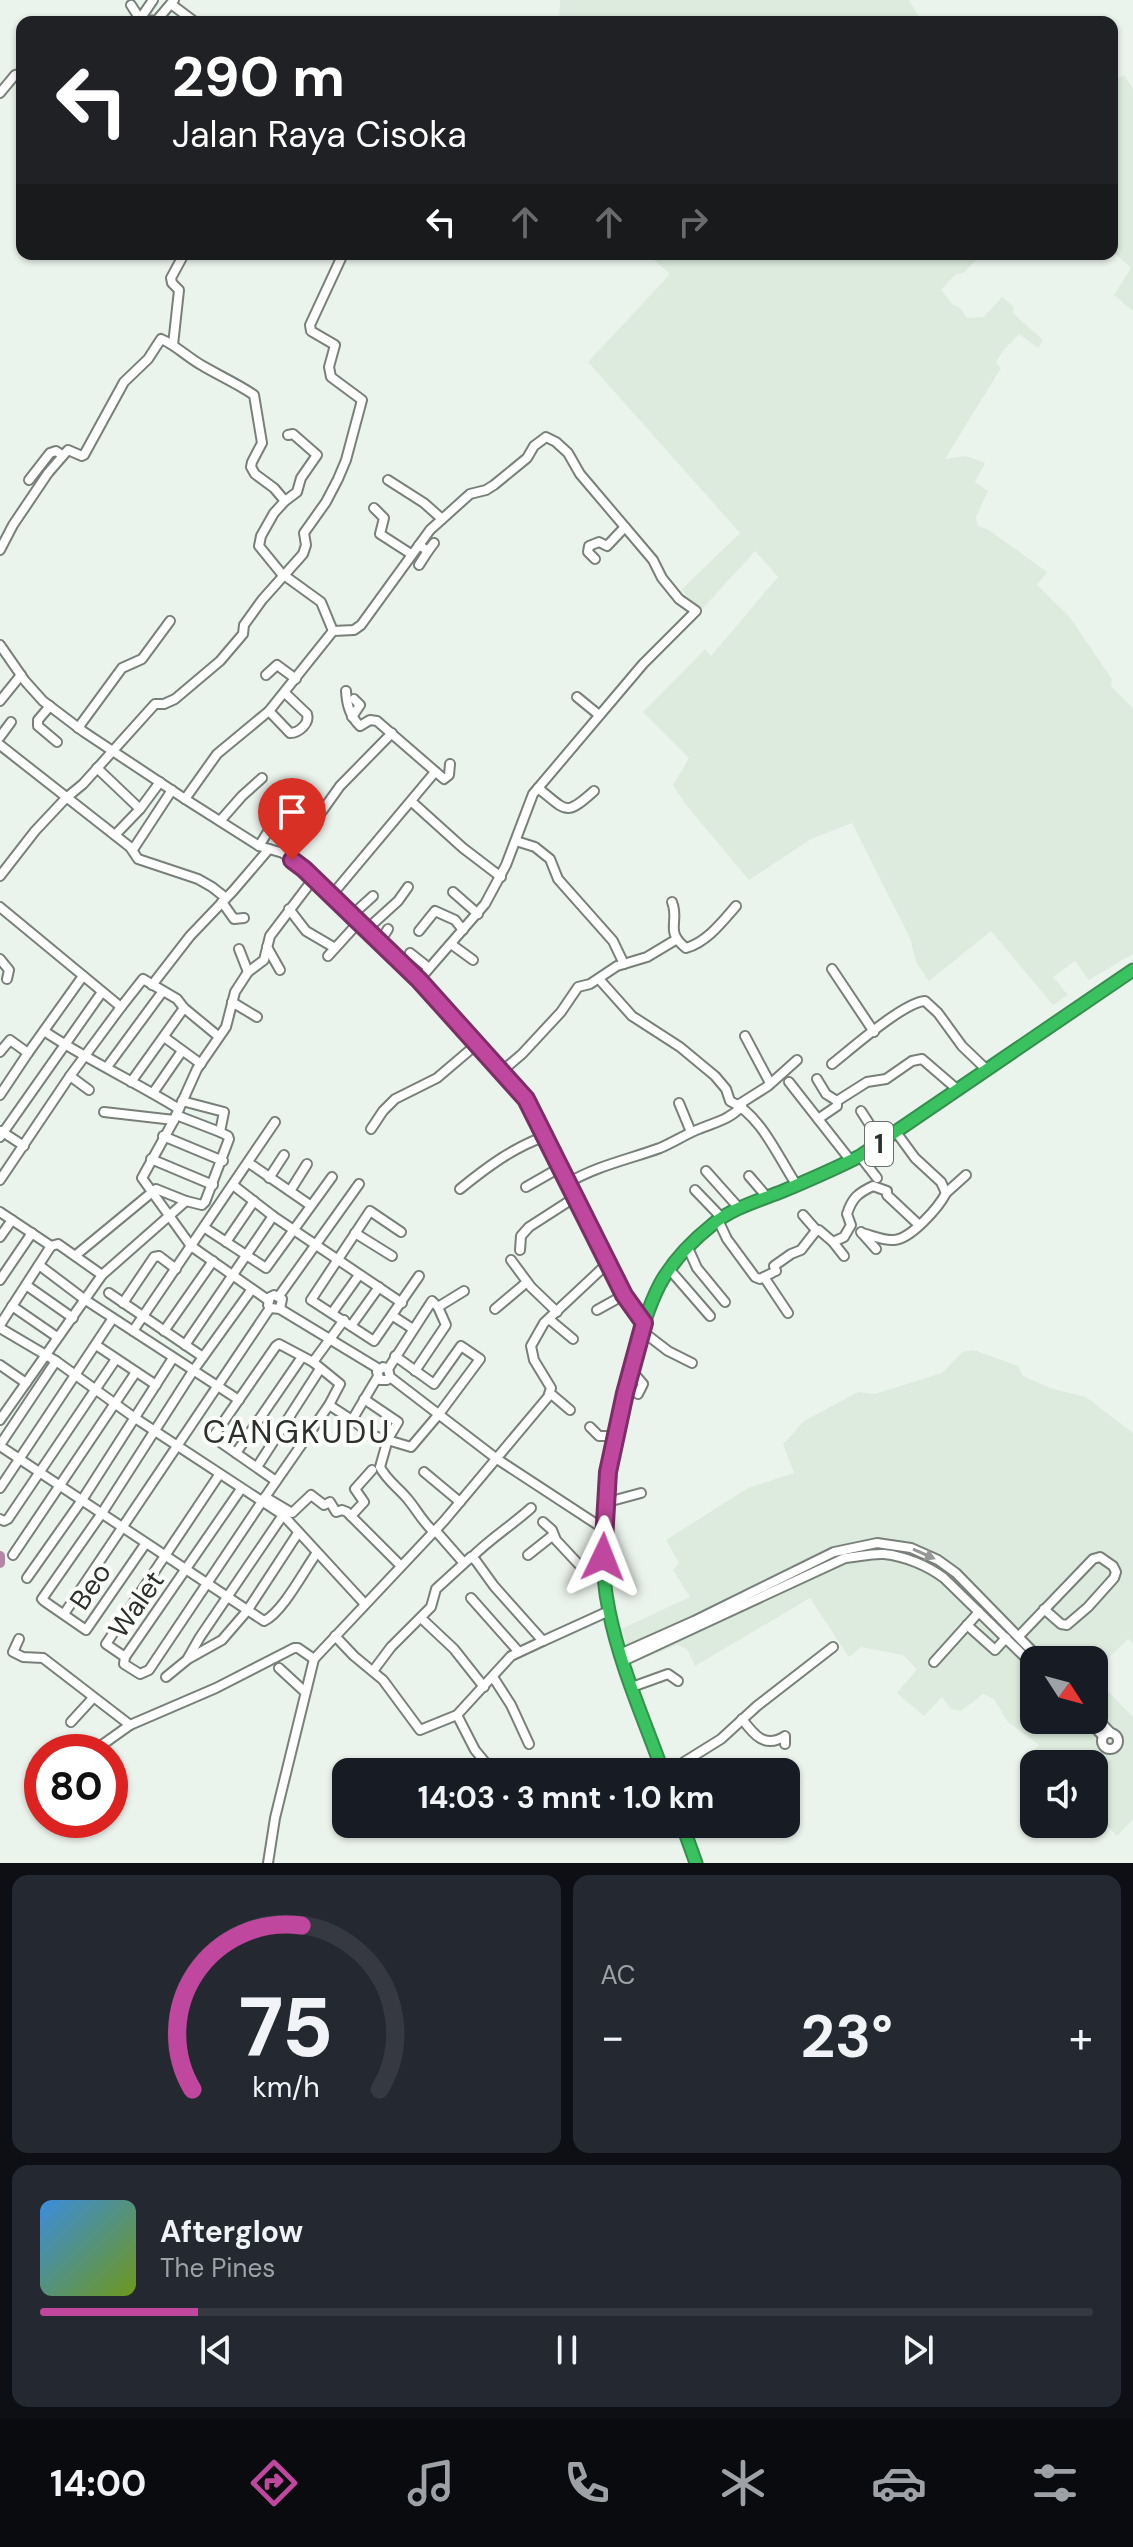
<!DOCTYPE html>
<html lang="id">
<meta charset="utf-8">
<style>
body{margin:0;font-family:"DM Sans",sans-serif;background:#242831;color:#f1f3f6;height:100vh;display:flex;flex-direction:column;font-size:30px;white-space:nowrap}
*{box-sizing:border-box;margin:0}
p{font-size:26px;color:#9ea1a6}
.icon{flex:none;width:44px;height:44px;fill:none;stroke:currentColor;stroke-width:2;stroke-linecap:round;stroke-linejoin:round}
.map{position:relative;height:1863px;overflow:hidden}
.sheet{display:flex;flex-direction:column;gap:12px;padding:12px;background:#0d0f14;flex:1}
.sheet>*{flex:none}
.banner{position:absolute;left:16px;top:16px;width:1102px;height:244px;border-radius:16px;box-shadow:0 2px 6px #0004;background:#202124;color:#fff;overflow:hidden}
.needle{width:52px;rotate:126deg}
.controls{position:absolute;left:1020px;top:1646px;display:grid;gap:16px}
.controls a{display:grid;place-items:center;width:88px;height:88px;border-radius:16px;background:#171b24;box-shadow:0 2px 6px #0004;font-size:40px}
.speed{position:absolute;left:24px;top:1734px;display:flex;gap:16px;font-size:40px;font-weight:700;text-align:center}
.speed>*{display:grid;place-content:center;width:104px;height:104px;border-radius:50%;background:#171b24;box-shadow:0 2px 6px #0004;line-height:1}
.speed .limit{border:12px solid #d22;background:#fff;color:#111}
.pin{position:absolute;display:grid;place-items:center;width:68px;height:68px;color:#fff;margin:-82px -34px;border-radius:50% 50% 50% 0;rotate:-45deg;box-shadow:0 0 8px #0007}
.pin .icon{rotate:45deg}
.me{position:absolute;width:88px;margin:-44px;rotate:2deg;stroke-linejoin:round;filter:drop-shadow(0 0 6px #0008)}
.turn{display:flex;align-items:center;gap:28px;height:168px;padding:0 24px;font-size:36px}
.turn .icon{width:104px;height:104px;stroke-width:2.5}
.turn b{display:block;font-size:56px;line-height:68px}
.lanes{display:flex;align-items:center;height:76px;padding:0 24px;background:#0003;justify-content:center;gap:40px;direction:ltr}
.lanes .off{opacity:.35}
.big{font-size:60px;font-weight:700;line-height:1.1}
.sheet .card{flex:1;display:flex;flex-direction:column;justify-content:center;gap:12px;min-width:0;padding:0 28px;border-radius:16px;background:#242831}
.sheet .dial{align-items:center;gap:0}
.dial svg{height:208px;overflow:visible;fill:none;stroke:#363941;stroke-width:7;stroke-linecap:round;text-anchor:middle}
.dial text{fill:#f1f3f6;stroke:none}
.song{display:flex;align-items:center;gap:24px}
.cover{width:96px;height:96px;border-radius:12px;background:linear-gradient(135deg,hsl(210 70% 55%),hsl(80 70% 35%))}
.played{height:8px;border-radius:4px;background:linear-gradient(90deg,#bf479d 15%,#363941 15%)}
.keys{display:flex;justify-content:space-around;direction:ltr}
.heat{display:flex;justify-content:space-between;align-items:center;font-size:44px;direction:ltr}
.sheet .tiles{flex:1;display:grid;gap:12px;grid-template-columns:1fr 1fr}
.card:last-child{grid-column:span 2}
.trip{position:absolute;left:332px;top:1758px;width:468px;height:80px;border-radius:16px;background:#171b24;box-shadow:0 2px 6px #0004;font-weight:700;line-height:80px;text-align:center}
.menu{display:flex;height:128px;justify-content:space-around;align-items:center;background:#090b0e;color:#9ea1a6}
.menu .icon{width:56px;height:56px}
.menu .current{color:#bf479d}
.menu b{font-size:36px;color:#f1f3f6}
.map>svg:first-child{display:block}
.built{fill:#dcebde}
.lines{fill:none;stroke-linecap:round;stroke-linejoin:round}
.river{stroke:#b488a4;stroke-width:10}
.minor-casing{stroke:#788079;stroke-width:12}
.highway-casing{stroke:#368f4e;stroke-width:15}
.minor{stroke:#fff;stroke-width:8}
.highway{stroke:#3bc260;stroke-width:11}
.oneway{fill:#969796}
.route-casing{stroke:#7c2e66;stroke-width:20}
.route{stroke:#bf479d;stroke-width:14}
.labels{text-anchor:middle;stroke-width:8;stroke-linejoin:round;paint-order:stroke}
.shield{fill:#fdfffd;stroke:#6b6d6b;stroke-width:2}
.shield-label{font-size:26px;font-weight:bold;fill:#2c2f2c}
.street-label{font-size:28px;fill:#2c2f2c;stroke:#fdfffd}
.quarter-label{font-size:32px;letter-spacing:2px;fill:#2c2f2c;stroke:#fdfffd}
</style>
<div class="map">
<svg width="1133" height="1863" viewBox="0 0 1133 1863">
<rect width="100%" height="100%" fill="#ebf4ec"/>
<g class="built">
<path d="M560,0h349l13,22h-363z"/>
<path d="M1124,75l9,14v222l-19,-16 17,-27 -19,-17v-168z"/>
<path d="M647,254h334l-16,18 -10,3 -14,15 12,15 6,2 8,11 17,-1 18,-20 12,10 -1,6 30,27 -5,8 -19,-14 -17,18 -6,11 5,5 -56,91 21,-3 19,7 -10,19 13,9 -12,26 2,9 11,4 58,42 -10,13 31,30 44,64 -1,7 22,22v246l-44,26 -14,-19 -22,16 15,18 -15,10 -62,-74 -62,50 -13,-19 -6,-24 -58,-115 -41,16 -62,41 -63,-75 -13,-20 16,-27 -46,-46 62,-63 6,7 67,-79 -23,-26 -60,66 -6,-4 7,-8 -15,-15 59,-57 -152,-171 82,-88z"/>
<path d="M974,1350l44,16 5,10 27,12 36,9 47,36v210l-5,-4 -34,34v-13h-60v60h60v-43l39,40v102l-16,17 -19,-19 -4,3v-56h-60v7l-9,-10 14,-16 -31,-23 -14,-23 -11,-5 -22,17 -10,-2 -9,-12 -18,19 -27,-23 20,-24 -14,-14 -42,-8 -12,10 -39,-59 -115,68 -8,-17 -10,-4 -44,18 -12,-34 69,-32 -17,-27 6,-7 -13,-23 82,-52 46,-15 -11,-29 21,-23 54,-29 17,2 67,-21 20,-21z"/>
</g>
<g class="lines">
<path class="river" d="M0,1556v7"/>
<g class="minor-casing">
<g id="minor">
<path d="M171,4l24,18"/>
<path d="M131,5l9,14"/>
<path d="M138,22l15,-22"/>
<path d="M139,22l18,-2 17,-20"/>
<path d="M0,93l15,-18 7,-2"/>
<path d="M173,345l6,-55 -7,-7 -1,-5 13,-24"/>
<path d="M288,435l5,-1 24,21 -16,23 -4,14 -12,9 -11,12 -13,23 -2,10 22,27 40,29 12,29"/>
<path d="M29,480l21,-27 6,-2 6,4"/>
<path d="M388,480l36,23 18,16"/>
<path d="M374,508l10,10 -4,16 31,20"/>
<path d="M419,545l9,6 6,-8"/>
<path d="M0,550l13,-25 35,-52 20,-23 14,6 2,-1 40,-73 24,-23 13,-20c15,6 27,19 42,27 17,10 35,18 51,29l8,48 -10,19 -1,5 4,7 19,14 11,13"/>
<path d="M595,559l-7,-7 1,-6 10,-4 8,4 18,-19"/>
<path d="M419,565l9,-14"/>
<path d="M0,645l25,36 18,20 41,31 101,67 74,47 24,7 21,16 115,111 107,119 98,196 20,28"/>
<path d="M266,675l11,-10 19,14"/>
<path d="M346,691c1,15 4,25 14,35l10,-6 7,1 67,58 5,-4 1,-11"/>
<path d="M577,697l22,18"/>
<path d="M0,701l21,-26"/>
<path d="M50,706l-12,14v6l19,16"/>
<path d="M269,711l21,22c9,0 20,-10 17,-19l-22,-21"/>
<path d="M352,717l8,-12 -6,-6"/>
<path d="M78,728l44,-60 20,-9 28,-38"/>
<path d="M0,737l11,-15"/>
<path d="M0,745l130,102 4,1 38,-58"/>
<path d="M97,768l43,41"/>
<path d="M538,788c29,23 27,29 56,3"/>
<path d="M185,799l32,-45 52,-43 64,-80 21,-1 7,-5 69,-95 40,-36 16,-4 8,-5 33,-27 7,-12 12,-9 10,5 12,11 12,21 73,86 9,18 17,21 17,12 -53,53 -110,130 -27,71 -21,39 -66,76"/>
<path d="M412,802l51,46 38,29"/>
<path d="M220,821l22,-25 20,-18"/>
<path d="M115,835l25,-26 20,-27"/>
<path d="M516,841l19,6 15,12 8,20 55,62 11,23"/>
<path d="M259,846l15,-24 24,-31"/>
<path d="M130,847l8,12 60,20 14,8 14,11"/>
<path d="M283,853l17,-26 20,-13 20,-28 52,-53"/>
<path d="M0,876l35,-45 31,-33 17,-14 72,-80h9l11,-5 45,-38 23,-27 1,-9 18,-25 41,-46 3,-9 -2,-12 22,-31 12,-23 8,-19 16,-60 -31,-23 -2,-10 6,-22 -24,-14 -1,-6 33,-71"/>
<path d="M453,892l25,22"/>
<path d="M331,896l104,-124"/>
<path d="M222,902l12,17 10,-1"/>
<path d="M672,902c8,20 -8,29 14,46 21,-6 36,-26 50,-42"/>
<path d="M0,907l121,100 -51,69 -70,104"/>
<path d="M289,909l17,22 29,17"/>
<path d="M351,916l22,-20"/>
<path d="M366,930l32,-29 10,-14"/>
<path d="M419,931l16,-20 20,9 8,10"/>
<path d="M379,943l9,-14"/>
<path d="M451,944l22,16"/>
<path d="M267,947l13,23"/>
<path d="M239,949l9,23"/>
<path d="M410,953l19,15"/>
<path d="M328,956l30,-33"/>
<path d="M0,959l9,11 -2,9"/>
<path d="M832,969l42,63"/>
<path d="M599,979l33,37 48,31 35,29 11,13 4,12c31,14 48,56 66,83"/>
<path d="M152,985l38,-49 43,-45 36,-42"/>
<path d="M232,1002l25,15"/>
<path d="M121,1007l22,-28 34,20 7,9 34,28"/>
<path d="M44,1031c43,29 90,50 135,78"/>
<path d="M745,1036l25,47"/>
<path d="M164,1037l37,27"/>
<path d="M0,1052l10,-12 18,13 55,-77"/>
<path d="M832,1064c19,-15 72,-62 93,-63l13,12 24,33 25,24"/>
<path d="M107,1067l56,-76"/>
<path d="M502,1071l20,-17 39,-42 17,-25 12,-3 27,-18 30,-9 30,-18"/>
<path d="M70,1076l19,14"/>
<path d="M817,1079l9,15 11,7 30,-19 19,-3 26,-18 10,-2 36,31"/>
<path d="M131,1082l53,-74"/>
<path d="M789,1082l62,79"/>
<path d="M153,1093l29,-42"/>
<path d="M0,1095l28,-42"/>
<path d="M679,1103l12,29"/>
<path d="M738,1105l30,-19 29,-26"/>
<path d="M861,1111l20,31"/>
<path d="M104,1112l70,8"/>
<path d="M176,1115l44,17"/>
<path d="M818,1119l19,-13v-5"/>
<path d="M371,1129l12,-18 12,-12 42,-21 40,-34"/>
<path d="M1,1131l23,15"/>
<path d="M163,1136l60,25"/>
<path d="M0,1137l102,-145"/>
<path d="M860,1156l17,22"/>
<path d="M151,1159l62,26"/>
<path d="M249,1163l61,42"/>
<path d="M706,1171l33,37"/>
<path d="M749,1176l18,21"/>
<path d="M269,1178l15,-23"/>
<path d="M568,1183c28,-17 62,-24 92,-35 14,-6 26,-14 39,-19 17,-7 30,-9 43,-23"/>
<path d="M233,1185l40,31 129,87"/>
<path d="M526,1187l35,-20"/>
<path d="M460,1189c27,-22 54,-42 86,-53"/>
<path d="M695,1190l27,28"/>
<path d="M290,1191l17,-27"/>
<path d="M946,1193l20,-18"/>
<path d="M0,1212l51,34 7,-2 44,31"/>
<path d="M803,1215l14,16"/>
<path d="M718,1220l9,19 28,38 5,2 12,-6"/>
<path d="M205,1228l61,40 66,-91"/>
<path d="M401,1232l-31,-21 -59,89 63,41 45,-65"/>
<path d="M861,1232l15,17"/>
<path d="M355,1233l37,23"/>
<path d="M862,1233c9,2 22,8 32,7 17,-1 45,-33 52,-47l-5,-11 -26,-24 -19,-26"/>
<path d="M0,1237l12,-17"/>
<path d="M226,1242l28,-41"/>
<path d="M833,1242l11,14"/>
<path d="M688,1248l9,20 28,34"/>
<path d="M520,1250l1,-14 8,-9 45,-29"/>
<path d="M76,1255l80,-66 30,12"/>
<path d="M511,1260l20,27 26,25"/>
<path d="M39,1265l45,34 155,101"/>
<path d="M670,1270l40,46"/>
<path d="M776,1271l-2,-5 17,-12 10,-4 14,-18 4,-2 14,12 11,-5 7,-12 -4,-11c5,-16 11,-21 26,-28l14,5v4l32,30"/>
<path d="M764,1277l24,36"/>
<path d="M0,1280l32,-47"/>
<path d="M26,1285l47,33"/>
<path d="M109,1293l94,64"/>
<path d="M279,1296l80,-112"/>
<path d="M268,1300l-77,-54 -49,-68 32,-58 23,-51 29,-42 9,-35 13,-20 16,-12 6,-24 44,-58"/>
<path d="M123,1303l31,-46 5,-1 17,13"/>
<path d="M12,1306l45,31"/>
<path d="M438,1307l26,-16"/>
<path d="M280,1309l2,-10 -8,-4 -4,2 -2,8 2,3 10,1 99,60"/>
<path d="M495,1309l32,-27"/>
<path d="M597,1310l27,-15"/>
<path d="M332,1313l27,-38"/>
<path d="M393,1316l20,13"/>
<path d="M549,1319l24,20"/>
<path d="M0,1325l51,-79"/>
<path d="M351,1326l28,-39"/>
<path d="M0,1328l56,33 79,57 148,97 81,88"/>
<path d="M133,1331l142,-209"/>
<path d="M164,1331l49,-70"/>
<path d="M642,1331l26,20 24,12"/>
<path d="M96,1345l60,40"/>
<path d="M185,1345l88,-129"/>
<path d="M313,1362l31,-42"/>
<path d="M0,1365l26,18"/>
<path d="M388,1369l44,-68 6,6 8,18 -31,46"/>
<path d="M631,1370l12,14 -5,10"/>
<path d="M390,1377l-3,3h-7l-3,-8 6,-5 5,2 2,8 107,82 107,70"/>
<path d="M550,1393l20,17"/>
<path d="M364,1399l34,23 -10,17 -8,28c6,12 16,19 25,29 11,12 16,24 28,35"/>
<path d="M0,1420l102,-145 84,-74 16,4 3,-3 24,-63 -1,-3 -8,-4 4,-20 -42,-11"/>
<path d="M352,1420l22,16 37,11 28,-33 41,-55 -19,-13 -27,38 -39,-28"/>
<path d="M590,1427l9,9h16"/>
<path d="M0,1445l56,-84"/>
<path d="M0,1446l264,175c18,-8 40,-50 52,-67"/>
<path d="M236,1453l66,-96"/>
<path d="M257,1467l63,-98"/>
<path d="M424,1472l36,30"/>
<path d="M276,1481l-63,-44 63,-91 3,-2 34,18 27,22 -11,21"/>
<path d="M0,1488l113,-170"/>
<path d="M241,1489l-116,168 -1,7 16,10 9,-4 112,-167 68,-98 23,15 25,-42"/>
<path d="M265,1497l27,16 19,-18 13,10 6,-3 6,10 6,-2 5,2 53,53"/>
<path d="M604,1503l37,-10"/>
<path d="M351,1516l13,-14 -9,-13 17,-19"/>
<path d="M0,1519l4,2 4,-2 108,-160"/>
<path d="M543,1522l9,8 4,10 29,31 18,-14"/>
<path d="M435,1530l28,32"/>
<path d="M146,1543l-60,87 -42,-29 -2,-2 60,-86 91,-142 59,-82"/>
<path d="M13,1555l123,-183"/>
<path d="M528,1555l24,-19"/>
<path d="M472,1557c19,-19 39,-31 59,-49"/>
<path d="M27,1578l55,-78 91,-142"/>
<path d="M471,1598l47,53"/>
<path d="M64,1614l206,-306"/>
<path d="M421,1618l33,31 30,38"/>
<path d="M967,1625l28,25 11,-12"/>
<path d="M335,1636l19,20 29,24 37,50 37,-15 54,-59 32,-15"/>
<path d="M1019,1636l74,-77 7,-2 13,9 3,6 -2,6 -26,29 -21,18 -6,-1 -17,-15"/>
<path d="M19,1639l-6,13 10,5 20,1 87,67 86,-37 78,-40h4l16,11"/>
<path d="M620,1654l74,-33 140,-69 43,-9 34,5 27,12 18,13 85,87"/>
<path d="M125,1657l-19,-13 113,-169"/>
<path d="M188,1658l12,-21 83,-122"/>
<path d="M623,1661l222,-103c13,-1 27,-5 39,-4 21,2 44,12 60,24l90,88"/>
<path d="M934,1662l45,-50"/>
<path d="M279,1668l26,24"/>
<path d="M373,1671l18,-24 40,-40 5,-18 35,-32 5,4 18,25 49,55 66,-30"/>
<path d="M166,1677l22,-18 34,-19 25,-29 51,-78"/>
<path d="M493,1677l18,28 18,39"/>
<path d="M632,1687l36,-13 10,7"/>
<path d="M457,1715l18,35 14,17"/>
<path d="M1094,1715l16,17"/>
<path d="M742,1719c12,16 23,30 43,17v8"/>
<path d="M1087,1720l16,16"/>
<path d="M71,1722l22,-24"/>
<circle cx="1110" cy="1741" r="8"/>
<path d="M92,1752l38,-27"/>
<path d="M668,1772l53,-33 36,-33 76,-59"/>
<path d="M268,1863l7,-45 39,-159 130,-138 104,-124 3,-9 -17,-28 -3,-14 13,-23 64,-60"/>
</g>
</g>
<g class="highway-casing">
<g id="highway">
<path d="M663,1772c-19,-53 -43,-106 -54,-161 -16,-78 0,-159 20,-235 9,-31 16,-63 31,-92 12,-22 32,-43 52,-59 20,-17 46,-24 71,-34 26,-11 52,-22 77,-35l273,-186"/>
<path d="M682,1824l14,39"/>
</g>
</g>
<use href="#minor" class="minor"/>
<use href="#highway" class="highway"/>
</g>
<defs><path id="oneway-solid" d="M-6-.8H1V-3.2L6.5 0L1 3.2V.8H-6Z" transform="scale(2)"/></defs>
<use class="oneway" href="#oneway-solid" transform="translate(924 1554) rotate(24)"/>
<g class="lines">
<g class="route-casing">
<path id="route" d="M292,860l12,9 115,111 107,119 98,196 20,28 -19,70 -17,79 -5,85"/>
</g>
<use href="#route" class="route"/>
</g>
<g class="labels">
<rect class="shield" x="865" y="1122" width="28" height="44" rx="6"/>
<g class="shield-label">
<text x="879" y="1153">1</text>
</g>
<g class="street-label">
<text transform="translate(90 1586) rotate(-56)" y="10">Beo</text>
<text transform="translate(136 1604) rotate(-55)" y="10">Walet</text>
</g>
<g class="quarter-label">
<text x="297" y="1443">CANGKUDU</text>
</g>
</g>
</svg>
<div class="controls">
<a><svg class="needle" viewBox="-14 -14 28 28"><path d="M0-13l5 13h-10z" fill="#e53935"/><path d="M0 13l5-13h-10z" fill="#9ea1a6"/></svg></a>
<a><svg class="icon" aria-label="sound" viewBox="0 0 24 24"><path d="M4 9h4l5-4v14l-5-4H4zM17 9q2 3 0 6"/></svg></a>
</div>
<div class="speed"><div class="limit">80</div></div>
<div class="pin" style="left:292px;top:860px;background:#d93025"><svg class="icon" aria-label="arrive" viewBox="0 0 24 24"><path d="M6 21V4h12l-3 4 3 4H6"/></svg></div>
<svg class="me" style="left:603px;top:1557px" viewBox="-20 -20 40 40"><path d="M0-17L14 15 0 8-14 15z" fill="#bf479d" stroke="#fff" stroke-width="4"/></svg>
<div class="trip">14:03 · 3 mnt · 1.0 km</div>
<div class="banner">
<div class="turn"><svg class="icon" aria-label="left" viewBox="0 0 24 24"><path d="M17 20v-9H6M10 6l-5 5 5 5"/></svg><div><b>290 m</b>Jalan Raya Cisoka</div></div>
<div class="lanes"><svg class="icon" aria-label="left" viewBox="0 0 24 24"><path d="M17 20v-9H6M10 6l-5 5 5 5"/></svg><svg class="icon off" aria-label="ahead" viewBox="0 0 24 24"><path d="M12 20V5M6 11l6-6 6 6"/></svg><svg class="icon off" aria-label="ahead" viewBox="0 0 24 24"><path d="M12 20V5M6 11l6-6 6 6"/></svg><svg class="icon off" aria-label="right" viewBox="0 0 24 24"><path d="M7 20v-9h11M14 6l5 5-5 5"/></svg></div>
</div>
</div>
<section class="sheet">
<div class="tiles">
<div class="card dial"><svg viewBox="0 0 100 80">
<path d="M14 69A42 42 0 1 1 86 69"/>
<path d="M14 69A42 42 0 0 1 56 6" stroke="#bf479d"/>
<text x="50" y="56" font-size="32" font-weight="700">75</text>
<text x="50" y="72" font-size="11">km/h</text>
</svg></div>
<div class="card"><p>AC</p>
<div class="heat"><a>−</a><b class="big">23°</b><a>+</a></div>
</div>
<div class="card">
<div class="song"><i class="cover"></i><div><b>Afterglow</b><p>The Pines</p></div></div>
<div class="played"></div>
<div class="keys"><svg class="icon" aria-label="previous" viewBox="0 0 24 24"><path d="M18 5L8 12l10 7zM5 5v14"/></svg><svg class="icon" aria-label="pause" viewBox="0 0 24 24"><path d="M8 5v14M16 5v14"/></svg><svg class="icon" aria-label="next" viewBox="0 0 24 24"><path d="M6 5l10 7-10 7zM19 5v14"/></svg></div>
</div>
</div>
</section>
<nav class="menu">
<b>14:00</b>
<svg class="icon current" aria-label="directions" viewBox="0 0 24 24"><path d="M12 3l9 9-9 9-9-9zM9 14v-3h6M13 9l2 2-2 2"/></svg>
<svg class="icon" aria-label="music" viewBox="0 0 24 24"><path d="M9 18V5l10-2v13"/><circle cx="6" cy="18" r="3"/><circle cx="16" cy="16" r="3"/></svg>
<svg class="icon" aria-label="phone" viewBox="0 0 24 24"><path d="M5 4h4l2 5-3 2q2 4 5 5l2-3 5 2v4C11 20 4 13 5 4z"/></svg>
<svg class="icon" aria-label="climate" viewBox="0 0 24 24"><path d="M12 3v18M4 7l16 10M4 17L20 7"/></svg>
<svg class="icon" aria-label="car" viewBox="0 0 24 24"><path d="M5 17H2v-5l4-1 3-4h7l3 4 3 1v5h-3M9 17h6M6 11h13"/><circle cx="7" cy="17" r="2"/><circle cx="17" cy="17" r="2"/></svg>
<svg class="icon" aria-label="filters" viewBox="0 0 24 24"><path d="M4 7h16M4 17h16"/><circle cx="9" cy="7" r="2"/><circle cx="15" cy="17" r="2"/></svg>
</nav>
